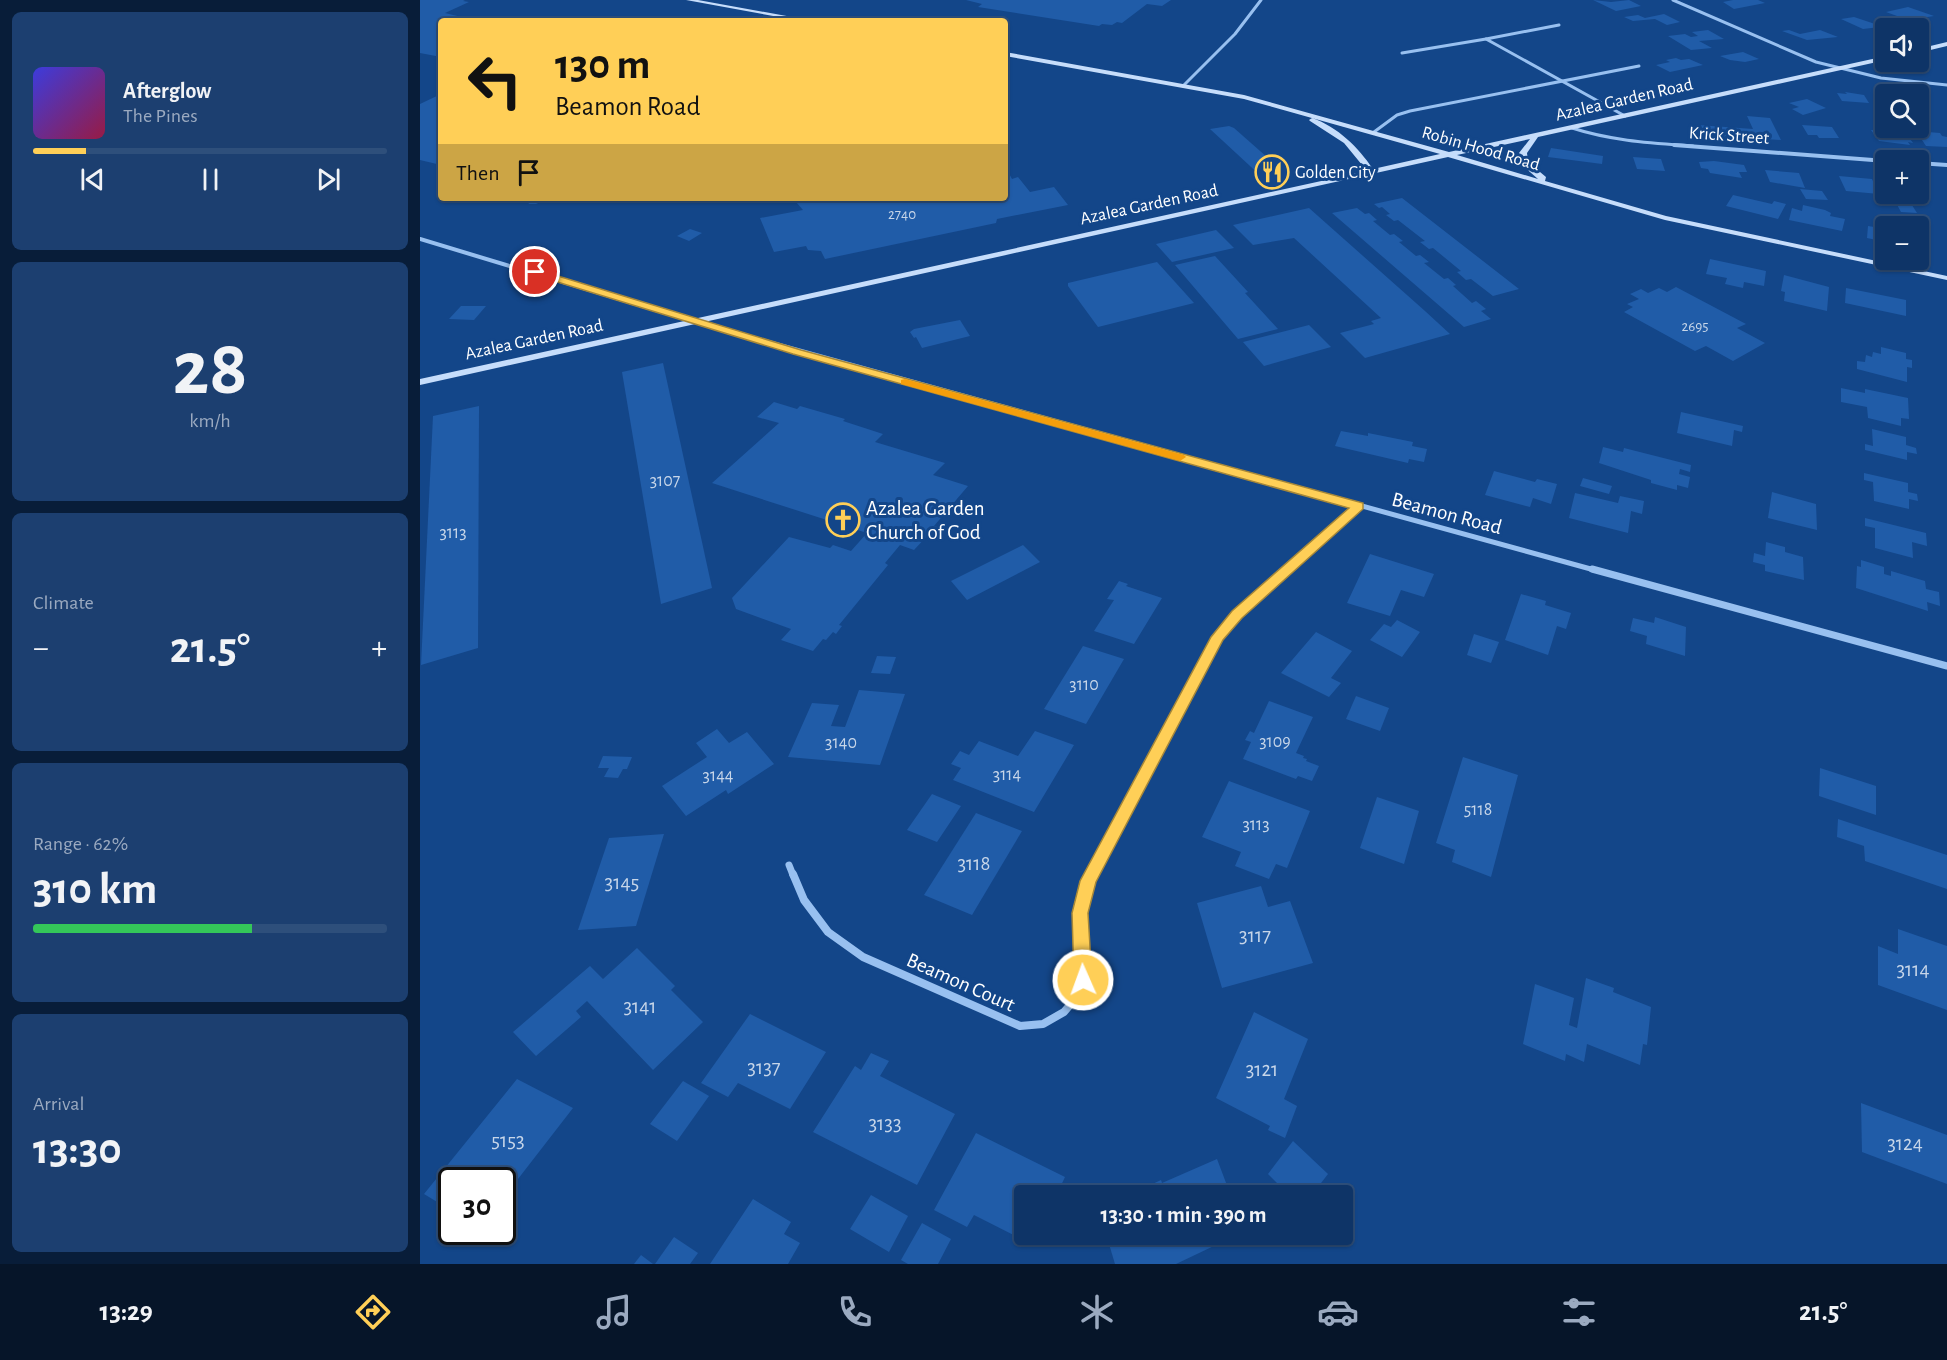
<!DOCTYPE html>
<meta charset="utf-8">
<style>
body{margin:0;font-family:"Alegreya Sans",sans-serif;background:#1c3f70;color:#f1f3f6;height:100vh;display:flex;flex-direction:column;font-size:22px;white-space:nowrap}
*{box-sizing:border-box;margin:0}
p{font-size:20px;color:#9baac0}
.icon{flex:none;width:33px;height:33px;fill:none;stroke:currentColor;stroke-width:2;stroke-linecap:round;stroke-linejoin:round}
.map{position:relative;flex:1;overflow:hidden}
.side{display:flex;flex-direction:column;gap:12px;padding:12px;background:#081d39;width:420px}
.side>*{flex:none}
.guide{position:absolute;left:18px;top:18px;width:570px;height:183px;border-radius:6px;box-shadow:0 2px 4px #0004,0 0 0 2px #2e4f7b;background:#ffcf57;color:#111;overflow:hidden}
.buttons{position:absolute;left:1455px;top:18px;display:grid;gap:12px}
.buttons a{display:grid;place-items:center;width:54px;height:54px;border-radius:6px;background:#0e3467;box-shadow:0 2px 4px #0004,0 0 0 2px #2e4f7b;font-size:30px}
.speed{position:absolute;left:18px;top:1167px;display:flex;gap:12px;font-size:30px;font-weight:700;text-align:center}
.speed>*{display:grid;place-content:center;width:78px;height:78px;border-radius:50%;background:#0e3467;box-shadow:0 2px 4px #0004,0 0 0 2px #2e4f7b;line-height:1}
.speed .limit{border:3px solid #111;border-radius:9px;background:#fff;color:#111}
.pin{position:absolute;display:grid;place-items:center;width:51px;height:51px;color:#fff;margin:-26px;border:3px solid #fff;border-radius:50%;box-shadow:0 2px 6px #0007}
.me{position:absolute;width:66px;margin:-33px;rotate:358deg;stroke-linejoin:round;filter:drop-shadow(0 0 4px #0008)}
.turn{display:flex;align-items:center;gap:21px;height:126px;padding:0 18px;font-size:27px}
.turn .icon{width:78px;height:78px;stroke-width:2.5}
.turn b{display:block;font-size:42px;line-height:51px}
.then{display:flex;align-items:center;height:57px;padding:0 18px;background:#0003;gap:12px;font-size:22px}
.big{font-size:45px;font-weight:700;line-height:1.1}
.side .card{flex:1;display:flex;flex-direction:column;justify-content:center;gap:9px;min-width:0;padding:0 21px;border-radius:9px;background:#1c3f70}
.side .dial{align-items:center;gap:0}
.dial b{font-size:78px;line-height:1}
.song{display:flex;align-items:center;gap:18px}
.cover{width:72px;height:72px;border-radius:9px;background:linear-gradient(135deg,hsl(240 70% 55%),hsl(340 70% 35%))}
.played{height:6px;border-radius:3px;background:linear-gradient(90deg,#ffcf57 15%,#2e4f7b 15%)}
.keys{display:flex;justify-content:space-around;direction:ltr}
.heat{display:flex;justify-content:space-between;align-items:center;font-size:33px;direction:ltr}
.charge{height:9px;border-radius:4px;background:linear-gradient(90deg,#34c759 62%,#2e4f7b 0)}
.trip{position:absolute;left:594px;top:1185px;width:339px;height:60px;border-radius:6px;background:#0e3467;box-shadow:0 2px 4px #0004,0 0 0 2px #2e4f7b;font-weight:700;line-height:60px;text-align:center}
.tabs{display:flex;height:96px;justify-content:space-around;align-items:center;background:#061529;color:#9baac0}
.tabs .icon{width:42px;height:42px}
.tabs .selected{color:#ffcf57}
.tabs b{font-size:27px;color:#f1f3f6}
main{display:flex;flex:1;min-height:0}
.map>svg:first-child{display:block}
.building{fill:#205ca8}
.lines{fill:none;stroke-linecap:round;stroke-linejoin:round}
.street-far4{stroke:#98c0f0;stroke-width:3}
.street-far3{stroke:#98c0f0;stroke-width:4}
.street-far2{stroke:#98c0f0;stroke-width:5}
.street-far1{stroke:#98c0f0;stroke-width:7}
.street{stroke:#98c0f0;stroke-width:8}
.secondary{fill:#c6ddfb;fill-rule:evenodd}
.route{fill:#ffcf57;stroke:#a68739;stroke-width:1.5}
.slow{fill:#f59e0b}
.labels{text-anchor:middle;stroke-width:6;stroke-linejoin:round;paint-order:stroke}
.far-number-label{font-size:15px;fill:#c7d6e9}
.far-street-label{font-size:18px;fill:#fff;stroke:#134689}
.far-poi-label{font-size:18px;fill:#fff;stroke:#134689;text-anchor:start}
.number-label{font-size:18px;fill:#c7d6e9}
.poi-label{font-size:21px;fill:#fff;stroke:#134689;text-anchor:start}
.street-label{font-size:21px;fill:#fff;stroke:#134689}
.near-number-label{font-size:21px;fill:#c7d6e9}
</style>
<main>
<section class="side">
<div class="card">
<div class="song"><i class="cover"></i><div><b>Afterglow</b><p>The Pines</p></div></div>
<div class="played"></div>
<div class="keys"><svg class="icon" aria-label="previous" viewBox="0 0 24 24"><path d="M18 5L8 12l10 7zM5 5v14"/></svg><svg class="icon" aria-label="pause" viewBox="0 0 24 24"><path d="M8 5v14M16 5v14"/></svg><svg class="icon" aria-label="next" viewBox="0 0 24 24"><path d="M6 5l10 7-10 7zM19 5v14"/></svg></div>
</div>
<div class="card dial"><b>28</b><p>km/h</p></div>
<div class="card"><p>Climate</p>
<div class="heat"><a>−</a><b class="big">21.5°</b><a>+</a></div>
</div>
<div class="card"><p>Range · 62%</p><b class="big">310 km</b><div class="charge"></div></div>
<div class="card"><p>Arrival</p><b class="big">13:30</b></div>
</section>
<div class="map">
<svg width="1527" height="1264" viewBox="0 0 1527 1264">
<rect width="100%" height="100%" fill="#134689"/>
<g class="building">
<path d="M0,0h45l-2,1 6,1 -24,11 33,8h-37v36l-21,-4z"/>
<path d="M546,0h205l-9,6 -15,-2 -25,19 -5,-1 -5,3 -10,-1 -3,2 -121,-19 4,-3z"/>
<path d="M1173,0l18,2 18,-2 12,6 -25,5z"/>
<path d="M1313,0h25l7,3 -31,6 -11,-7z"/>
<path d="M1488,7l26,9 -26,4 -22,-8z"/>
<path d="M1244,14l16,8 -13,3 -12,-6 -22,2 -9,-4 14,-2 7,3z"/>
<path d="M1434,17l24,8h-3l5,2 -17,2 -22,-10z"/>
<path d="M1288,30l16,9 -25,2 13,7 -21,2 -23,-14 17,-2 6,3 7,-1 -6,-4z"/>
<path d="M1369,30l11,4 20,-4 18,7 -31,3 -25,-9z"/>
<path d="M1323,52l16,7 -14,3 -15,-2 -10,-4z"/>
<path d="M1256,58l5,2 8,-1 14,6 -33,7 -14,-7 14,-3 -4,-2z"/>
<path d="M1425,92l19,3 5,8 -27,-2 -5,-8 10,1z"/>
<path d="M21,94v71l-21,-5v-56z"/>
<path d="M1498,98h5l8,11 -13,-1z"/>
<path d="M1387,99l19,9 -23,7 -11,-6 7,-2 -10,-4z"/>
<path d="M1327,116l23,2 11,22 -80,-5 -3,-10 55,4z"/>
<path d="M1382,125l30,2 7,11h-20l-2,-3h-9z"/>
<path d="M809,126l5,2 51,45 -22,5 -53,-49z"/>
<path d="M1462,127l21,2 10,14 -5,-1 2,3 -31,-4 -8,-11 13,1z"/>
<path d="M1496,131l24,2 2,3 5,1v10l-21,-1z"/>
<path d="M1131,148l52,8 -1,8 -54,-7z"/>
<path d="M1213,157l28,2 4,12 -28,-2z"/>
<path d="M1294,161l30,4 3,7h-8l3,6 -32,-5 -2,-4 -7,-1 -2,-6z"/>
<path d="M585,166l7,13 6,-2 12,15 24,-5 14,18 -71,14 -1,4 -171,36 -4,-8 -13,-1 -2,-4 -32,6 -14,-34 43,-8 -7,-8 21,-4h188z"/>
<path d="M1345,170l34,3 6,15 -35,-6z"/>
<path d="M1419,176l33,3 7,15 -33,-3z"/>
<path d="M1498,180l13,18 -23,-2 -2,-2h12z"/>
<path d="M1380,189l22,2 6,9 -22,-1z"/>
<path d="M1313,195l39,9 2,-3 12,3 -8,15 -52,-13z"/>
<path d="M109,198h20l-13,6h-7l-2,-3z"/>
<path d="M982,198l117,91 -26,7 -22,-17 -5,1 -9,-8 4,-1 -28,-23 -4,1 -9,-7 5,-1 -27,-21 -4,1 -8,-6 4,-1 -8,-7 -3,1 -5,-4z"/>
<path d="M1475,201l15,1 7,11 -16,-1z"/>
<path d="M1383,205l22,5 6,3 -1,3 15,3 -3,12 -53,-11 3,-12 10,3z"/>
<path d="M889,208l116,103 25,23 -85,24 -25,-25 34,-9 -3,-3 10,-3 -87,-80 -41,7 -20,-20z"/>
<path d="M937,208l8,6 4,-1 8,7 -4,1 17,14 4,-1 9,7 -4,1 17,14 4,-1 9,7 -5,1 20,16 4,-1 8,7 -3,1 19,17 4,-2 10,8 -5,2 10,8 -27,8 -132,-114z"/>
<path d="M1473,215l20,4 1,7h-21z"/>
<path d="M1448,226l18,3v13l-19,-4z"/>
<path d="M270,229l12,4 -13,8 -12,-5z"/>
<path d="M796,230l18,18 -62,14 -16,-18z"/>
<path d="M795,256l33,36 -3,1 33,36 -40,10 -63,-74z"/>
<path d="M1290,259l56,12 -2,15 -20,-4 -1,6 -18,-4 2,-6 -21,-4z"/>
<path d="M737,262l37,41 -96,24 -30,-41v-3z"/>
<path d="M1364,275l45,12 -2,24 -43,-10 1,-9 -4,-1z"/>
<path d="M1256,287l70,37 -9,4 28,15 -32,18 -27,-15 -11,5 -71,-39 9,-5 -6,-3 12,-5 -9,-5 11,-5 7,4 11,-5 8,4z"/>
<path d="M1426,288l60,12v16l-61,-13z"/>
<path d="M41,306h25l-12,14 -25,-1z"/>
<path d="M540,320l10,16 -48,12 -6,-11 -2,1 -4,-6 4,-3z"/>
<path d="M889,325l22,22 -67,19 -21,-24z"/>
<path d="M1461,347l25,6v6l6,1v8l-5,-1v15l-50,-13v-8l8,1 1,-7 6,2 1,-5 8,2z"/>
<path d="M243,363l49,225 -51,16 -39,-232z"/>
<path d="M1421,388l24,5v-4l43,9 1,21 -8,-1v8l-33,-8 -1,-11 -26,-5z"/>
<path d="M354,402l23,7 3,-3 45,13 -2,2 40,13 -8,8 70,21 -12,12 35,11 -34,40 9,2 -8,9 -7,-2 -14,15 -14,-5 -15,18 3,2 -49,60 3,1 -6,8 -3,-2 -7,8 -3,-1 -10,12 -32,-11 10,-11 -55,-20 -4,-11 57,-61 41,11 3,-3 18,6 16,-18 -155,-50 67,-60 -22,-6z"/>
<path d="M59,406l-1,242 -57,17 12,-249z"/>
<path d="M1261,412l62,14 -1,6 -8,-2 -2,16 -55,-13z"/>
<path d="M1452,429l34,8v8l10,3 1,6 -10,-2v8l-42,-10v-6l8,2z"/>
<path d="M921,431l27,5v-3l45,9 -1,4 15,3 -3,13 -15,-3 -1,4 -73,-17z"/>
<path d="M1183,447l20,5 1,-4 67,17 -1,7 -10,-3 -1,5 11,3 -2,11 -11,-3v5l-26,-7v-3l-52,-17z"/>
<path d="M1074,471l41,11 2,-3 20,5 -6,20 -18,-6 -3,9 -45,-12z"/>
<path d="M1444,473l44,10v9l9,2 1,7 -9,-2v10l-35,-8 -1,-19 -9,-2z"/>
<path d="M1163,478l29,8 -3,8 -29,-8z"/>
<path d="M1352,492l44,12 1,26 -49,-12z"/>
<path d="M1155,493l43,10 2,-7 24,5 -2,13 -11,-3 -3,22 -59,-15z"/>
<path d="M1445,518l61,15 1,13 -15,-4 1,16 -38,-10v-20l-10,-2z"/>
<path d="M1346,542l19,5v5l18,5 1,23 -39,-9v-6l-12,-3 1,-9 11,3z"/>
<path d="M603,545l17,17 -73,38 -16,-19z"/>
<path d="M950,554l64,20 -10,23 -23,-7 -11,26 -43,-13z"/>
<path d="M1441,560l23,7v7l7,2v-5l34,10 1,8 13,3 1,14 -13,-4 1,9 -72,-23 1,-22 4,1z"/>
<path d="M699,581l9,3 -2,2 36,12 -28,46 -40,-13 20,-31 -7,-1z"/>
<path d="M1101,594l25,7 -1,4 26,8 -5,16 -9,-3 -9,29 -43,-15z"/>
<path d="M1235,617l31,10 -1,29 -39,-12 1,-8 -17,-5 3,-13 21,5z"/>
<path d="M977,620l23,12 -18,25 -32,-17 14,-16 7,3z"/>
<path d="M896,632l36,19 -21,27 10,5 -12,14 -48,-24z"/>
<path d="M1054,634l25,8 -8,21 -24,-8z"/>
<path d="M663,646l41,13 -38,65 -42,-15z"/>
<path d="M457,656l19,1 -6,17 -19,-1z"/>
<path d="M439,690l46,4 -25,71 -92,-8 24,-54 27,2 -8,21 14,1z"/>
<path d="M936,696l33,12 -9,23 -34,-12z"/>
<path d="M849,701l44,16 -17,36 8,3 -1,2 4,1 -1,2 13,5 -7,15 -14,-5 -2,3 -53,-20 8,-17 -6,-2 5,-9 4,2z"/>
<path d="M297,729l12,14 18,-11 27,32 -46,30 -2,-4 -40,26 -24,-30 45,-29 -11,-14z"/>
<path d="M615,731l39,14 -40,67 -81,-32 8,-12 -10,-4 9,-13 9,4 10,-14 39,15z"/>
<path d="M183,756l29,1 -5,12h-4l-5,9 -14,-1 5,-9h-11z"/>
<path d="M1043,757l55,18 -27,102 -39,-15 3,-12 -19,-7z"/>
<path d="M1400,768l56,18v29l-57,-19z"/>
<path d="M809,781l81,30 -23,57 -11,-4 -7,15 -34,-13 6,-14 -39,-15z"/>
<path d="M512,794l29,12 -24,36 -30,-12z"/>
<path d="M957,797l42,14 -15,53 -44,-16z"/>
<path d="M556,813l46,18 -50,84 -48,-20z"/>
<path d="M1418,819l109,36v34l-82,-28 -1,-15 -27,-9z"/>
<path d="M244,834l-28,92 -58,4 31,-92z"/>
<path d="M841,886l7,21 22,-6 23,62 -91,25 -25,-85z"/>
<path d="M1478,929l49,17v64l-69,-25v-39l20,8z"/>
<path d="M217,948l38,38 -4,4 32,32 -50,48 -66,-69 -11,10 5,6 -45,39 -23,-24 77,-66 13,13z"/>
<path d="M1166,978l28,10 -1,4 38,15 -4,38 -4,-1 -3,21 -53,-21 -3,18 -18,-8 -1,7 -42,-17 12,-60 39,14 -5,27 8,3z"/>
<path d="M834,1012l54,27 -24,60 13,7 -12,32 -17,-8 2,-4 -54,-28z"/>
<path d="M330,1014l76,38 -36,57 -52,-26 -10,14 -27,-14z"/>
<path d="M451,1053l18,8 -9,15 75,38 -38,71 -104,-53 42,-66 6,4z"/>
<path d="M97,1079l56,29 -55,71 -13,-7 -6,8h-47v31l-28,-17z"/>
<path d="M263,1081l26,15 -32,45 -27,-17z"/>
<path d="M1441,1103l86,32v49l-85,-32z"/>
<path d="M556,1133l89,44 -9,19h-32v38h14l-5,11 -59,-30 -7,12 -33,-17z"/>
<path d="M873,1141l35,33 -17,22h-21l-22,-22z"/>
<path d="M797,1159l14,37h-104l34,-16 1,3z"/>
<path d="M451,1195l37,21 -19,36 -39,-23z"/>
<path d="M333,1199l38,23 -7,12 16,9 -12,21h-78z"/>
<path d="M502,1223l29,16 -13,25h-30l-7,-4z"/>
<path d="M686,1234h133l-63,30h-61z"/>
<path d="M254,1237l24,16 -8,11h-35z"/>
<path d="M221,1255l12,9h-19z"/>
</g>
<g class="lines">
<g class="street-far4">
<path d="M1253,0l143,62 65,16 66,7"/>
<path d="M1139,25l-73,14 139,77"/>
<path d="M982,53l84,-14"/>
<path d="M764,85l51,-51 26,-34"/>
<path d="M1152,128c40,13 80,15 121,18"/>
<path d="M954,132l23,-17 13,-4 229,-45"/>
</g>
<g class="street-far3">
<path d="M1254,145l212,16"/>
<path d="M1498,163l29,2"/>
<path d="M0,239l312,94"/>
</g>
<g class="street-far2">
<path d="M307,331l871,240"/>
<path d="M866,571l72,-65"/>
</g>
<g class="street-far1">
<path d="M1172,569l355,97"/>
<path d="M369,865l4,10"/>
<path d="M671,875l127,-238 19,-23 50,-45"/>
</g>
<path class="street" d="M373,874l11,26 24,32 35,25 157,69 23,-2 21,-12 12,-14 7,-18 -3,-67 12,-39"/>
<g class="secondary">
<path d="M266,0h12l116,21h-13z"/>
<path d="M1527,42v4l-29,7v-4z"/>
<path d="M585,52l239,43 205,57 437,-96v4l-348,77 -11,16 1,9 18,15 -1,4 121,35 281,60v4l-282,-60 -217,-63 -1028,228v-6l947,-208 -23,-28 -34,-22 -1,-1 3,-2c26,9 46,29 61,51l67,-15 -196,-55 -239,-43zM1110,139l-11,14 3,12 16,14 -81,-24z"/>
</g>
</g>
<path class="route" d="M115,269l266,81 562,153v6l-121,109 -19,22 -127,242 -8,31 4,67 -3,6 -6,3 -7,-3 -2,-6 -2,-67 8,-32 131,-244 21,-26 117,-103 -556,-154 -262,-80v-4z"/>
<path class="slow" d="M485,379l279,76 2,2 -6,4 -279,-77v-4z"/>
<defs>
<g id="restaurant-ring" transform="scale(1.725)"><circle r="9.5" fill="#134689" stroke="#ffcf57" stroke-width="1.5"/><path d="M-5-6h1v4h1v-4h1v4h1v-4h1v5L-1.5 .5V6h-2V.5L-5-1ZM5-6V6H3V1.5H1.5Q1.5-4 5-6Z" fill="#ffcf57"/></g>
<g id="church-ring" transform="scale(1.725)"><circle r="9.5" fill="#134689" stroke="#ffcf57" stroke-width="1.5"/><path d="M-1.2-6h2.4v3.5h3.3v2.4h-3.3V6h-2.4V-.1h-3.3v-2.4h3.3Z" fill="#ffcf57"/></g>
</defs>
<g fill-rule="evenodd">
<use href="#restaurant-ring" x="852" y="172"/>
<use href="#church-ring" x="423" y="520"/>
</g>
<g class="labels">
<g class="far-number-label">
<text x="482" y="219">2740</text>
<text x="1275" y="331">2695</text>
</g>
<g class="far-street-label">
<text transform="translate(1204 99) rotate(-13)" y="6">Azalea Garden Road</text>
<text transform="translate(1309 135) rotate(4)" y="6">Krick Street</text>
<text transform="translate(1061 148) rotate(16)" y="6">Robin Hood Road</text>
<text transform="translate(729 204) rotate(-12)" y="6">Azalea Garden Road</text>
<text transform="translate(114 339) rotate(-12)" y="6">Azalea Garden Road</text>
</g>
<g class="far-poi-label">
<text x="875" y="178">Golden City</text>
</g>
<g class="number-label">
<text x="245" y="486">3107</text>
<text x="33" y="538">3113</text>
<text x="664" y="690">3110</text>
<text x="855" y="747">3109</text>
<text x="421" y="748">3140</text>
<text x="587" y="780">3114</text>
<text x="298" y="781">3144</text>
<text x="1058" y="815">5118</text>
<text x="836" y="830">3113</text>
</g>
<g class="poi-label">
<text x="446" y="515">Azalea Garden<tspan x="446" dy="24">Church of God</tspan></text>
</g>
<g class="street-label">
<text transform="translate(1027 513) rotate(15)" y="7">Beamon Road</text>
<text transform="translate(541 982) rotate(24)" y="7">Beamon Court</text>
</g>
<g class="near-number-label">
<text x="554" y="870">3118</text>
<text x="202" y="889">3145</text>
<text x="835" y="942">3117</text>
<text x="1493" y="976">3114</text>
<text x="220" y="1013">3141</text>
<text x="344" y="1074">3137</text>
<text x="842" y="1076">3121</text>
<text x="465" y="1130">3133</text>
<text x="88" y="1147">5153</text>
<text x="1485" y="1150">3124</text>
</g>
</g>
</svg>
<div class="buttons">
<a><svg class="icon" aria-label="sound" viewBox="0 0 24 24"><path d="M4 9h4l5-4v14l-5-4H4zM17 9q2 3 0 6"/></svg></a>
<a><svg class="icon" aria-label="search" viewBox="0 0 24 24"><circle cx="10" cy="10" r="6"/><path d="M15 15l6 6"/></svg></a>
<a>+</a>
<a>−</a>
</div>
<div class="speed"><div class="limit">30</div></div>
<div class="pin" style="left:115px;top:272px;background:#d93025"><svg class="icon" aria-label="arrive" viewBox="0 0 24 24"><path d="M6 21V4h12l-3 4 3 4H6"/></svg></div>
<svg class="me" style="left:663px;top:980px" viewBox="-20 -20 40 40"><circle r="17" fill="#ffcf57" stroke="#fff" stroke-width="3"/><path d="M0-11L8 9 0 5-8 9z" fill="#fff"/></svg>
<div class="trip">13:30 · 1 min · 390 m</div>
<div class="guide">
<div class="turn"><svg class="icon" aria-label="left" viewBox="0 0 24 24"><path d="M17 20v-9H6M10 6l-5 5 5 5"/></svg><div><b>130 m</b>Beamon Road</div></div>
<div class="then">Then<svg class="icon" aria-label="arrive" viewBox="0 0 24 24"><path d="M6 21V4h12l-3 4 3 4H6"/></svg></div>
</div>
</div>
</main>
<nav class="tabs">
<b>13:29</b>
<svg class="icon selected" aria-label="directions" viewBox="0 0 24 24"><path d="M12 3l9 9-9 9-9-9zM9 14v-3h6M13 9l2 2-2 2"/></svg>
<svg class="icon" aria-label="music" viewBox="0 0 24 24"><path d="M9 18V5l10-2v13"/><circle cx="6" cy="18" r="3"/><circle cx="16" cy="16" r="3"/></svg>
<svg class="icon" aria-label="phone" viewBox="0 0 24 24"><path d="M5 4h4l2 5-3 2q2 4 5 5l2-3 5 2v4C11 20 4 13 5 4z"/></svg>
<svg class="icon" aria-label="climate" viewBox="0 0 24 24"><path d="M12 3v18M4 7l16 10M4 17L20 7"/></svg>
<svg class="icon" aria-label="car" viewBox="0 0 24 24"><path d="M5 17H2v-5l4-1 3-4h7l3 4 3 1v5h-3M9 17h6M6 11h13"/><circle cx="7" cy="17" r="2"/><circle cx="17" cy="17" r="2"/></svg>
<svg class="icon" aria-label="filters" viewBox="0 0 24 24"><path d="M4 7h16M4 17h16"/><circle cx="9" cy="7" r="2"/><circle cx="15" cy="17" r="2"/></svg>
<b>21.5°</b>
</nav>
